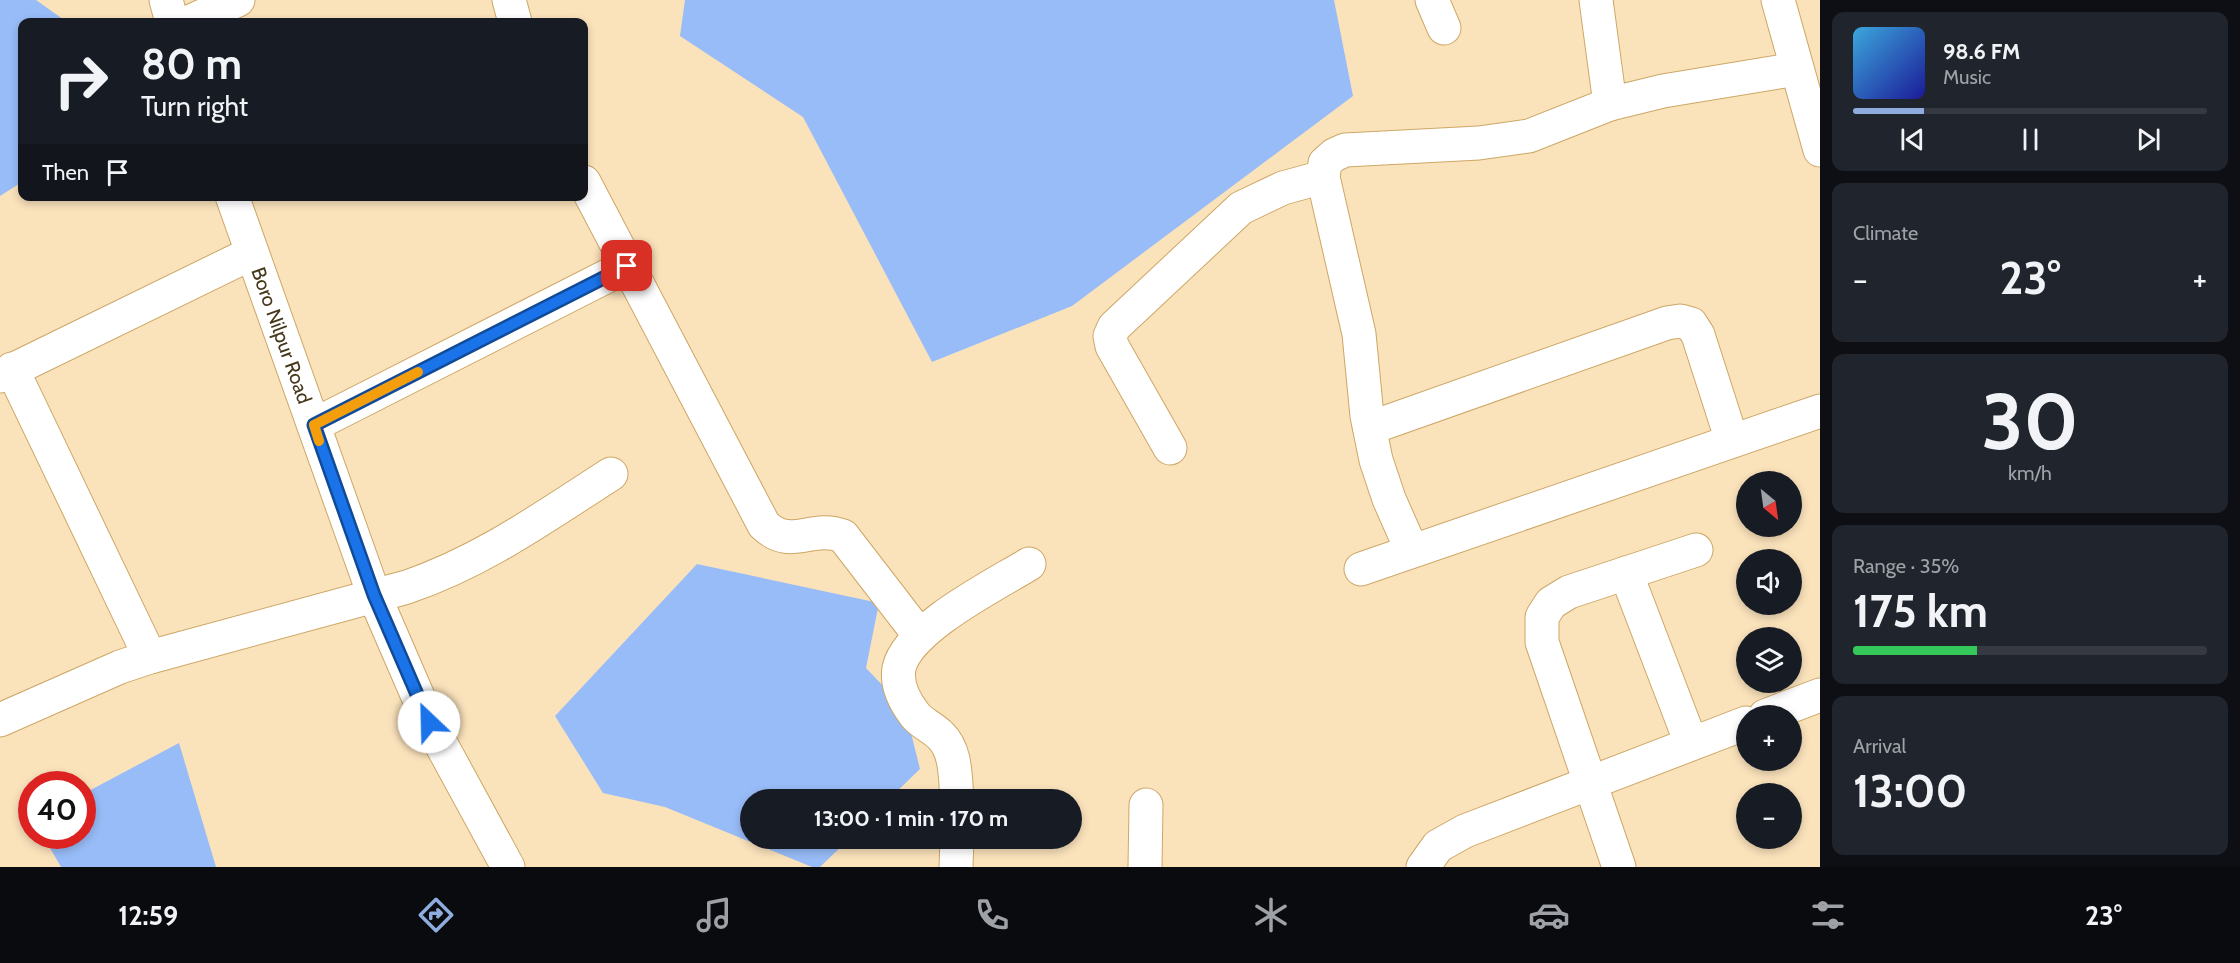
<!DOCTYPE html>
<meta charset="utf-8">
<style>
body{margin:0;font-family:Cabin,sans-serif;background:#20242c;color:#f1f3f6;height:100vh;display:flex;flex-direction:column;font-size:22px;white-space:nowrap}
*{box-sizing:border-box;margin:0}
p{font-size:20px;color:#9ea1a6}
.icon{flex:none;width:33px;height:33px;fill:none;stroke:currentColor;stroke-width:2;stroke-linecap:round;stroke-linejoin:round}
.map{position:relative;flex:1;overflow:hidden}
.details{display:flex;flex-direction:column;gap:12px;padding:12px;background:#0d0f14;width:420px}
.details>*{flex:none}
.banner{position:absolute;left:18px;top:18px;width:570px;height:183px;border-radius:12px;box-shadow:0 3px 9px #0003;background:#171b24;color:#f1f3f6;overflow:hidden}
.needle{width:39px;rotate:151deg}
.buttons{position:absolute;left:1736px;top:471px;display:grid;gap:12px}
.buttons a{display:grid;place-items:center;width:66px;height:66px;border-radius:50%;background:#171b24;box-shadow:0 3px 9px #0003;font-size:30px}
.speed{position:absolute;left:18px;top:771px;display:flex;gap:12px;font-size:30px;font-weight:700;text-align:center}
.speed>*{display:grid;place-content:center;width:78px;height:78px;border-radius:50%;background:#171b24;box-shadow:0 3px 9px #0003;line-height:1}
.speed .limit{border:9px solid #d22;background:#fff;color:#111}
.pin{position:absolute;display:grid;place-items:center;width:51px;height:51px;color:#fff;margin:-26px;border-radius:12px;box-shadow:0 3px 9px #0006}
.me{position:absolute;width:66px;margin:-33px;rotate:336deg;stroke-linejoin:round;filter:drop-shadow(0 0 4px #0008)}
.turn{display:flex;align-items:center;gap:21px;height:126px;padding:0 24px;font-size:27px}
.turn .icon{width:78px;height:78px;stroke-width:2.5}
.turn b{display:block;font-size:42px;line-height:51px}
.then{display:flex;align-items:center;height:57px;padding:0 24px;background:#0003;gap:12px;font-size:22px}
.big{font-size:45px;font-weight:800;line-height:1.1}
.details .widget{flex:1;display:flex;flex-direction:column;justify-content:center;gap:9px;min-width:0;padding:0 21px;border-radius:12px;background:#20242c}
.details .dial{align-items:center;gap:0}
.dial b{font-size:78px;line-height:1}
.song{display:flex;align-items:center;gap:18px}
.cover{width:72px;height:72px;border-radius:9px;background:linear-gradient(135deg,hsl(200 70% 55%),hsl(240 70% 35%))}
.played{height:6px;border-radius:3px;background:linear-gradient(90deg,#8eacde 20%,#363941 20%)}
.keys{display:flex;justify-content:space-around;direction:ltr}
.heat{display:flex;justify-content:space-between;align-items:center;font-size:33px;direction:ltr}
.charge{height:9px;border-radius:4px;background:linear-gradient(90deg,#34c759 35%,#363941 0)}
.trip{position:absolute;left:740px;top:789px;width:342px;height:60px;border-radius:30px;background:#171b24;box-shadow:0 3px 9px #0003;font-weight:800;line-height:60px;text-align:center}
.tab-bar{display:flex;height:96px;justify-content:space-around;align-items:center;background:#090b0e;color:#9ea1a6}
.tab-bar .icon{width:42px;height:42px}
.tab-bar .on{color:#8eacde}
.tab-bar b{font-size:27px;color:#f1f3f6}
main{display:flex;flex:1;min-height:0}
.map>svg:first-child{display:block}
.water{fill:#98bcf8}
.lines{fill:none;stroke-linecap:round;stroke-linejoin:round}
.minor-casing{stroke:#cda765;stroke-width:35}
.minor{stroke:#fff;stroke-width:33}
.route-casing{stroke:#114b97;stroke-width:15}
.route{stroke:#1a73e8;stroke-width:10}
.slow{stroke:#f59e0b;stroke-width:10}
.labels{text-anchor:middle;stroke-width:4.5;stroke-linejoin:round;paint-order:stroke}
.street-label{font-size:20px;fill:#47381c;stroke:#fff}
</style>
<main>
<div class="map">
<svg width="1820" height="867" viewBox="0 0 1820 867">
<rect width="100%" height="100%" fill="#fae2bb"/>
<g class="water">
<path d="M0,0h36l31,22h-45v160l-22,14z"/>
<path d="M685,0h649l19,96 -281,210 -140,56 -129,-245 -123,-81z"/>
<path d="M697,564l182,39 -13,65 39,41 15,60 -31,30 -139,1v38l99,1 -29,28h-8l-147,-60 -62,-14 -48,-77z"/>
<path d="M179,743l37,124h-155l-18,-31h39l1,-42z"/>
</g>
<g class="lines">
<g class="minor-casing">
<g id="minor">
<path d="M166,0l6,22"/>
<path d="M509,0l6,22"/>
<path d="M1432,0l12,28"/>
<path d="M1596,0l14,104"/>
<path d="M1778,0l42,150"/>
<path d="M189,22l49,-22"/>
<path d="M584,182l180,343c28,26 46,-1 79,11l77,100"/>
<path id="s1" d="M232,196l142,399 55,127 79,145"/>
<path d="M12,369l138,288"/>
<path d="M0,376l252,-123"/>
<path d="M314,425l313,-159"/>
<path d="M1370,428l297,-105 13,-2 11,3 7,11 34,106"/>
<path d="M1170,448l-58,-102 -2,-10 4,-9 127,-119 42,-20 40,-11"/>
<path d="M1412,551l-23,-52 -13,-39 -9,-44 -8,-82 -36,-157 2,-14 9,-8 11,-5 134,-7 50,-7 81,-32 53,-13 134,-22"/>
<path d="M1361,569l459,-158"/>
<path d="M1626,573l65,170"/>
<path d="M1765,716l55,-21"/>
<path d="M0,720l120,-53 30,-10 257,-70c76,-26 137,-70 204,-113"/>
<path d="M957,800c-2,-22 0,-49 -17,-65 -8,-8 -19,-12 -25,-20 -10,-13 -19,-30 -16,-47 9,-40 96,-83 130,-104"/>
<path d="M956,867l1,-29"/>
<path d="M1145,867l1,-62"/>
<path d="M1423,867l15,-21 27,-15 281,-108"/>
<path d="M1619,867l-77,-225v-25l9,-14 18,-11 127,-42"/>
</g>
</g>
<use href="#minor" class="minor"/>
</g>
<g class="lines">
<g class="route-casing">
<path id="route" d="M429,722l-55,-127 -60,-170 313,-159"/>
</g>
<use href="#route" class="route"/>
<path class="slow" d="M319,441l-5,-16 104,-53"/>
</g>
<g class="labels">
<g class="street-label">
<text dy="7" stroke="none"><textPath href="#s1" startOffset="148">Boro Nilpur Road</textPath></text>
</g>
</g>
</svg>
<div class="buttons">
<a><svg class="needle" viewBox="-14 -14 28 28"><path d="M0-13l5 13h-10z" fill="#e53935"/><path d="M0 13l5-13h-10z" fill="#9ea1a6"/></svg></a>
<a><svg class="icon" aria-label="sound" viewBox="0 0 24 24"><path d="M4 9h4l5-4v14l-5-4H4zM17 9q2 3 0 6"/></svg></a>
<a><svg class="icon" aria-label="layers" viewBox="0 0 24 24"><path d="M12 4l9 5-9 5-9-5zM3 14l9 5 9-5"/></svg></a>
<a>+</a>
<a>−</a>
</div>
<div class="speed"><div class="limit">40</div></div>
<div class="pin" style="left:627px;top:266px;background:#d93025"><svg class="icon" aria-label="arrive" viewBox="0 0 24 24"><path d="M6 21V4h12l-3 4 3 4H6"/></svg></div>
<svg class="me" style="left:429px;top:722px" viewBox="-20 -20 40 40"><circle r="19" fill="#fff"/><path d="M0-13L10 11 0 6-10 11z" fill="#1a73e8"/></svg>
<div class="trip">13:00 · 1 min · 170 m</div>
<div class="banner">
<div class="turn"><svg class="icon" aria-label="right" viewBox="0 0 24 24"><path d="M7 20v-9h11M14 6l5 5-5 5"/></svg><div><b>80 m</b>Turn right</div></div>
<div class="then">Then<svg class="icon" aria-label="arrive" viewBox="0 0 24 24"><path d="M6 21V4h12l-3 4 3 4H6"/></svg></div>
</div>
</div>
<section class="details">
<div class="widget">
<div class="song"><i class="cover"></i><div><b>98.6 FM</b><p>Music</p></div></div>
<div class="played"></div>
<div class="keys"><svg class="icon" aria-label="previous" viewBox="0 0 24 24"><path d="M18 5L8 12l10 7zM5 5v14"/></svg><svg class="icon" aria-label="pause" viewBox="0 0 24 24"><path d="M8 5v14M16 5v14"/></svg><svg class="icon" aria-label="next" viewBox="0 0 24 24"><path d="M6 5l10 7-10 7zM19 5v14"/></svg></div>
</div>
<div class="widget"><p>Climate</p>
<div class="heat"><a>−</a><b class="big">23°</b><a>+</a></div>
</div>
<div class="widget dial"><b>30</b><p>km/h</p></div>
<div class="widget"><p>Range · 35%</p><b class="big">175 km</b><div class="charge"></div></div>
<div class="widget"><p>Arrival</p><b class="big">13:00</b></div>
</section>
</main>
<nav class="tab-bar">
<b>12:59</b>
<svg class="icon on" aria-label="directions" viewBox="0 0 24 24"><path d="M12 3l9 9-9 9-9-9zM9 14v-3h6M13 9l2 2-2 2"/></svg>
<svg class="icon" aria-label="music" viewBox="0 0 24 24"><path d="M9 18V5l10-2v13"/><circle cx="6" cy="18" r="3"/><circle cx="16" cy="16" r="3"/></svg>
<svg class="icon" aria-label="phone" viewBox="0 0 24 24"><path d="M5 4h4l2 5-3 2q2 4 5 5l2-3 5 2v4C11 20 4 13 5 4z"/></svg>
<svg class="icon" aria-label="climate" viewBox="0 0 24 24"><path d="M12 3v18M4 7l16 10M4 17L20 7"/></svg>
<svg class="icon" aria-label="car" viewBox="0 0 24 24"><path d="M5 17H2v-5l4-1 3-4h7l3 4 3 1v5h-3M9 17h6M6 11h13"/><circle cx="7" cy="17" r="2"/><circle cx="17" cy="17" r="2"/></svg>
<svg class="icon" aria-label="filters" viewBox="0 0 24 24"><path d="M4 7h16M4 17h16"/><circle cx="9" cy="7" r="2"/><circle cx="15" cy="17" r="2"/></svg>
<b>23°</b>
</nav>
